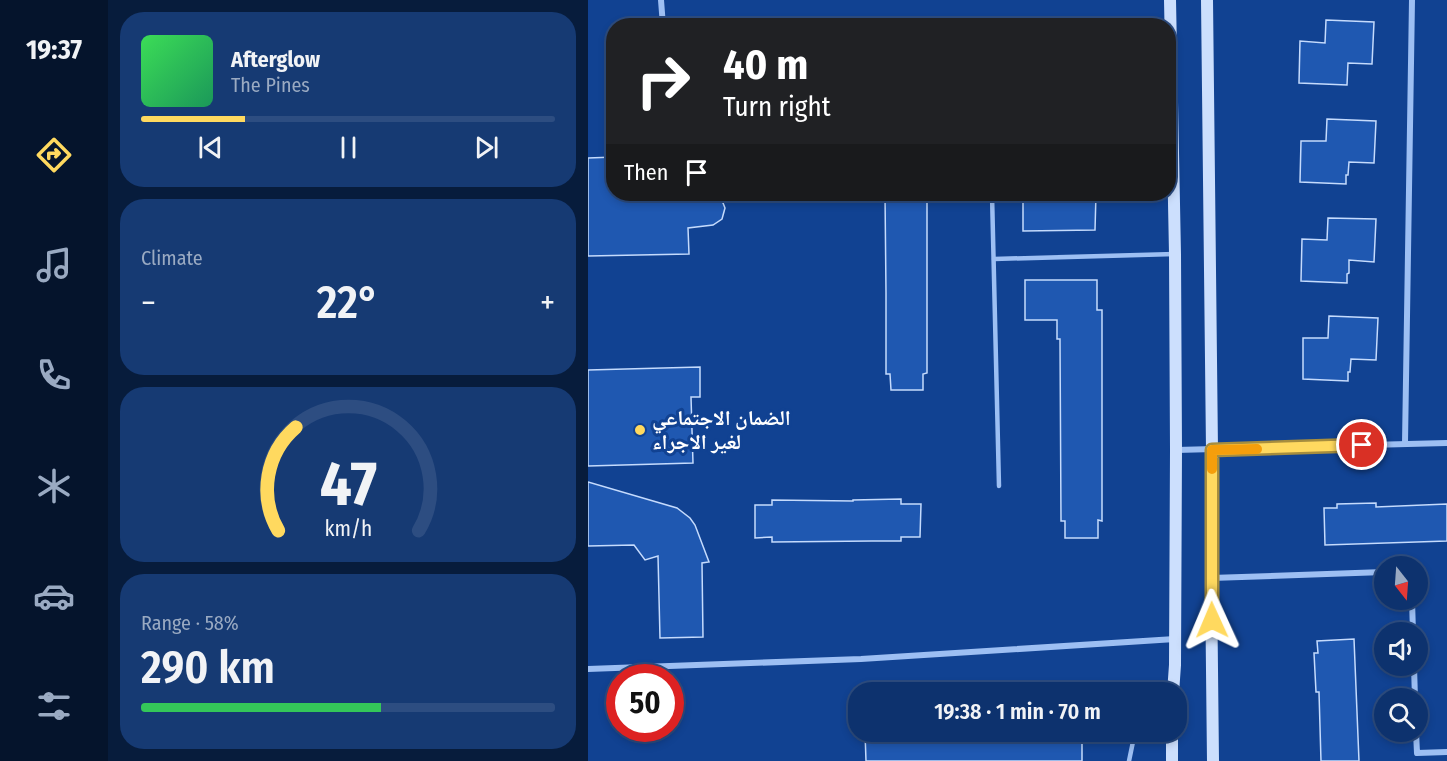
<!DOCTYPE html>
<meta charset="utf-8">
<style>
body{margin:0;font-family:"Fira Sans Condensed","Noto Naskh Arabic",sans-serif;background:#163a73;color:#f1f3f6;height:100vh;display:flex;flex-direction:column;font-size:22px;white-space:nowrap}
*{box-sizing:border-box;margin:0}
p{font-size:20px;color:#9aaac2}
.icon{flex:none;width:33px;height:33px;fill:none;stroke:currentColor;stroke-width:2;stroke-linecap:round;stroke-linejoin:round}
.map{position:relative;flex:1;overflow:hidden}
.side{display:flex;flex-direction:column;gap:12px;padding:12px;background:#071c3c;width:480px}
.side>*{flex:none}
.top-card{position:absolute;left:18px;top:18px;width:570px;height:183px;border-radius:24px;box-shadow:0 3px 9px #0003,0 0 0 2px #2d4d81;background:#202124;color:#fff;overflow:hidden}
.needle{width:39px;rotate:163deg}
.controls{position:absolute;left:786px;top:556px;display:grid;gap:12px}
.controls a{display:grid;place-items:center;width:54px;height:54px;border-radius:50%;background:#0d326e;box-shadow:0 3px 9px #0003,0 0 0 2px #2d4d81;font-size:30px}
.speed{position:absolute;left:18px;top:664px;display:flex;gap:12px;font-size:30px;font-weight:700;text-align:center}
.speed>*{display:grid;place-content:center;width:78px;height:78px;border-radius:50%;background:#0d326e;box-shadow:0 3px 9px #0003,0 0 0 2px #2d4d81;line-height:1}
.speed .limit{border:9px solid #d22;background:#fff;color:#111}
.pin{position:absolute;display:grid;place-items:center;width:51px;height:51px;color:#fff;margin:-26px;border:3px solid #fff;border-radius:50%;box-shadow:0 2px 6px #0007}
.me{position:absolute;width:66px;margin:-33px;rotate:359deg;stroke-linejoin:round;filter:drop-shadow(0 0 4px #0008)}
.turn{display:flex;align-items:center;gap:21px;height:126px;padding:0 18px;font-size:27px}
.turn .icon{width:78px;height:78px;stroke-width:2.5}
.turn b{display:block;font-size:42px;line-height:51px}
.then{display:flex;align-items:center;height:57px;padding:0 18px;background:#0003;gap:12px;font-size:22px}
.big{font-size:45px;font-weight:600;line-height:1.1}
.side .card{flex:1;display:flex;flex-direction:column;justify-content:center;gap:9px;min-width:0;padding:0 21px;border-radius:24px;background:#163a73}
.side .dial{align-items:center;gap:0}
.dial svg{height:156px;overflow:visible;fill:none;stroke:#2d4d81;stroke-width:7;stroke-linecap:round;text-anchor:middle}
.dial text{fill:#f1f3f6;stroke:none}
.song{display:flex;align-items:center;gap:18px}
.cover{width:72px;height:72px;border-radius:9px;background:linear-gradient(135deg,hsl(130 70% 55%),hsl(150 70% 35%))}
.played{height:6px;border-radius:3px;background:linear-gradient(90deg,#ffd95f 25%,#2d4d81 25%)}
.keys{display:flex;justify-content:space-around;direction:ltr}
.heat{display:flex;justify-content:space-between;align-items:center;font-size:33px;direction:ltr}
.charge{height:9px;border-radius:4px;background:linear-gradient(90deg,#34c759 58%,#2d4d81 0)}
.trip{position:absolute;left:260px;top:682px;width:339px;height:60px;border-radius:24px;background:#0d326e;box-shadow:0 3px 9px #0003,0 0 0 2px #2d4d81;font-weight:600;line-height:60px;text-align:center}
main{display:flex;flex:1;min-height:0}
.menu{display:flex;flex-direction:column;width:108px;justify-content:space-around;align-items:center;background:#05142c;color:#9aaac2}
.menu .icon{width:42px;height:42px}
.menu .selected{color:#ffd95f}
.menu b{font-size:27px;color:#f1f3f6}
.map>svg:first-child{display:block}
.building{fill:#1f58b1;stroke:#c5dbfd;stroke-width:1.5}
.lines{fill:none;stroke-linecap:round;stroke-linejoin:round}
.lane{stroke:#9dbff3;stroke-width:4.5}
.street{stroke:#9dbff3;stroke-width:6}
.secondary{stroke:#ccdffd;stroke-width:12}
.route-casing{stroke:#a68d3e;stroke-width:15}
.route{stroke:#ffd95f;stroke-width:10}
.slow{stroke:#f59e0b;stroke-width:10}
.poi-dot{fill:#ffd95f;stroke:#114292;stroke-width:2}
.labels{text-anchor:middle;stroke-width:6;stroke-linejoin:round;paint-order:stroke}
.poi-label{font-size:21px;font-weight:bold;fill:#fff;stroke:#114292;text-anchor:start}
</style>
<main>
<nav class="menu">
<b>19:37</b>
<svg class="icon selected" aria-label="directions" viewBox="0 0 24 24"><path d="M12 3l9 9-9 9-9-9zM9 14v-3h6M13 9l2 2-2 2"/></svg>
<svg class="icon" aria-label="music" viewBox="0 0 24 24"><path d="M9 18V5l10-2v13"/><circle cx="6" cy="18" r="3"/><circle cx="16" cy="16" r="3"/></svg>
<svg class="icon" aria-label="phone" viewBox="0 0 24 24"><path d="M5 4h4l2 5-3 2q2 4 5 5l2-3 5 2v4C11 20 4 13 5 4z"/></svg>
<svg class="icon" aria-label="climate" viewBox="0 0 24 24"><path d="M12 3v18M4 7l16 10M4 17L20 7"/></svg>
<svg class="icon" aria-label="car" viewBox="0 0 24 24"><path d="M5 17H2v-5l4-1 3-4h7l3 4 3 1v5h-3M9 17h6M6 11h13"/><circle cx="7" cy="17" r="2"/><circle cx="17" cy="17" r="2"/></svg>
<svg class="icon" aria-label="filters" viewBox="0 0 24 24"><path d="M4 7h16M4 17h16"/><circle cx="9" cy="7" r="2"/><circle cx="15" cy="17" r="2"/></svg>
</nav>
<section class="side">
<div class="card">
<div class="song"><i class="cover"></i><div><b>Afterglow</b><p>The Pines</p></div></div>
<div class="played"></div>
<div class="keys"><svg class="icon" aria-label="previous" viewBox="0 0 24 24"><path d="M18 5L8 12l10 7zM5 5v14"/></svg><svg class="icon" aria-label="pause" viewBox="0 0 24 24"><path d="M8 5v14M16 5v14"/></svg><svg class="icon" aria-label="next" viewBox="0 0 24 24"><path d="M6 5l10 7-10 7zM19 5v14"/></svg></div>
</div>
<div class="card"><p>Climate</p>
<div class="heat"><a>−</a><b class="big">22°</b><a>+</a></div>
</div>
<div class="card dial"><svg viewBox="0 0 100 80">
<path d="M14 69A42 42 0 1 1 86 69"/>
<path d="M14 69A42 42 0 0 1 23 16" stroke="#ffd95f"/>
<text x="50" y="56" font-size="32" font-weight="700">47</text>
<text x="50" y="72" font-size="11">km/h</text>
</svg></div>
<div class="card"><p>Range · 58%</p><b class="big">290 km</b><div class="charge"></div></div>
</section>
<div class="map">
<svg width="859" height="761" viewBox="0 0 859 761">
<rect width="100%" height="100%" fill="#114292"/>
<g class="building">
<path d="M738,20l48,2 -2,42 -24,-1 -1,22 -48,-2 1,-42 25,2z"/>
<path d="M739,119l49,2 -2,42 -25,-1 -1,13h-2v9l-46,-2 1,-41h25z"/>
<path d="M26,157v37h98l4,1 7,8 2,5 -3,11 -9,6 -25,3 1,26 -101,2v-98z"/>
<path d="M297,194h42v179l-4,1v16h-32l-1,-16h-4v-81z"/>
<path d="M435,194h73l-1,36 -72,1z"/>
<path d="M740,218l48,1 -2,43 -25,-2v13l-2,1v9l-46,-2 1,-42 25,1z"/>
<path d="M437,280h72v30h5v211l-4,-1v18h-33v-17h-4l-1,-182h-3v-19h-32z"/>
<path d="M741,316l49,2 -2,42 -25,-1 -1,13h-2v9l-45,-2v-41h25z"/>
<path d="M112,367v30h-9l2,66 -105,3v-96z"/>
<path d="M0,482l89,26 13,10 5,7 14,37 -7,1 1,74 -43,1 -2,-82 -13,4 -11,-15 -46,1z"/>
<path d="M313,499v5h20l-1,33h-19v4h-29l-100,1v-5l-17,1v-33h17v-5l81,1v-1z"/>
<path d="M788,503v4l71,-3v37l-122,4 -1,-37h13v-4z"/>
<path d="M766,639l5,122h-38l-2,-69h-3l-2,-39h4l-1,-12z"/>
<path d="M277,732h90v7l40,-2 5,-5h82v29h-216z"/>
</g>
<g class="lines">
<g class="lane">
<path d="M404,194l7,292"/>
<path d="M406,259l181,-5"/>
<path d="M541,761l6,-29"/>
</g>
<g class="street">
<path d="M73,0l2,26"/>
<path d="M817,443l7,-443"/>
<path d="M588,450l271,-7"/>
<path d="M623,578l173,-6"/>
<path d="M824,600l1,33"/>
<path d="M826,666l1,33"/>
<path d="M0,669l273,-10 314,-20"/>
<path d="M828,732l1,21 30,-1"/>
</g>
<g class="secondary">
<path d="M582,0l5,254 1,196 -1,215 -2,28"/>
<path d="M619,0l5,450 -1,128 2,183"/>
<path d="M584,761v-29"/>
</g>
</g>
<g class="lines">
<g class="route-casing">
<path id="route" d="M624,620v-170l150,-5"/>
</g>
<use href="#route" class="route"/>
<path class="slow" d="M624,469v-19l45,-1"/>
</g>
<circle class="poi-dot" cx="52" cy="430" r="6"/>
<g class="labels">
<g class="poi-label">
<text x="64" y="425">الضمان الاجتماعي<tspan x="64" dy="24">لغير الاجراء</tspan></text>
</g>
</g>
</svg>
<div class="controls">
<a><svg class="needle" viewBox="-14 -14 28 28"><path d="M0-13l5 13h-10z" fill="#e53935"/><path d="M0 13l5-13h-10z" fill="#9aaac2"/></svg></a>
<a><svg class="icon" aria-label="sound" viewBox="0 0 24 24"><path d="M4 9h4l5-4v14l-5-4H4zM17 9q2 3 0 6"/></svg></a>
<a><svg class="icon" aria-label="search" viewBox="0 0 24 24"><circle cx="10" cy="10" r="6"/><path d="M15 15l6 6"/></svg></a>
</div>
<div class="speed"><div class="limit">50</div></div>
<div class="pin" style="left:774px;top:445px;background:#d93025"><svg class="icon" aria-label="arrive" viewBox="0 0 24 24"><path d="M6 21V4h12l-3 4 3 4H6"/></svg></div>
<svg class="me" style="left:624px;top:620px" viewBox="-20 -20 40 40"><path d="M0-17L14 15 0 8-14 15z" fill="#ffd95f" stroke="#fff" stroke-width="4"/></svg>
<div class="trip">19:38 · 1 min · 70 m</div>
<div class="top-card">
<div class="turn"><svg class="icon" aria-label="right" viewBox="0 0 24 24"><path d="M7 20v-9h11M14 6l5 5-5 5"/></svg><div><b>40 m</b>Turn right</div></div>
<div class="then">Then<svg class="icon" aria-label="arrive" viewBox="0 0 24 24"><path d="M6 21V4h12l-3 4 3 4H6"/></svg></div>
</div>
</div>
</main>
